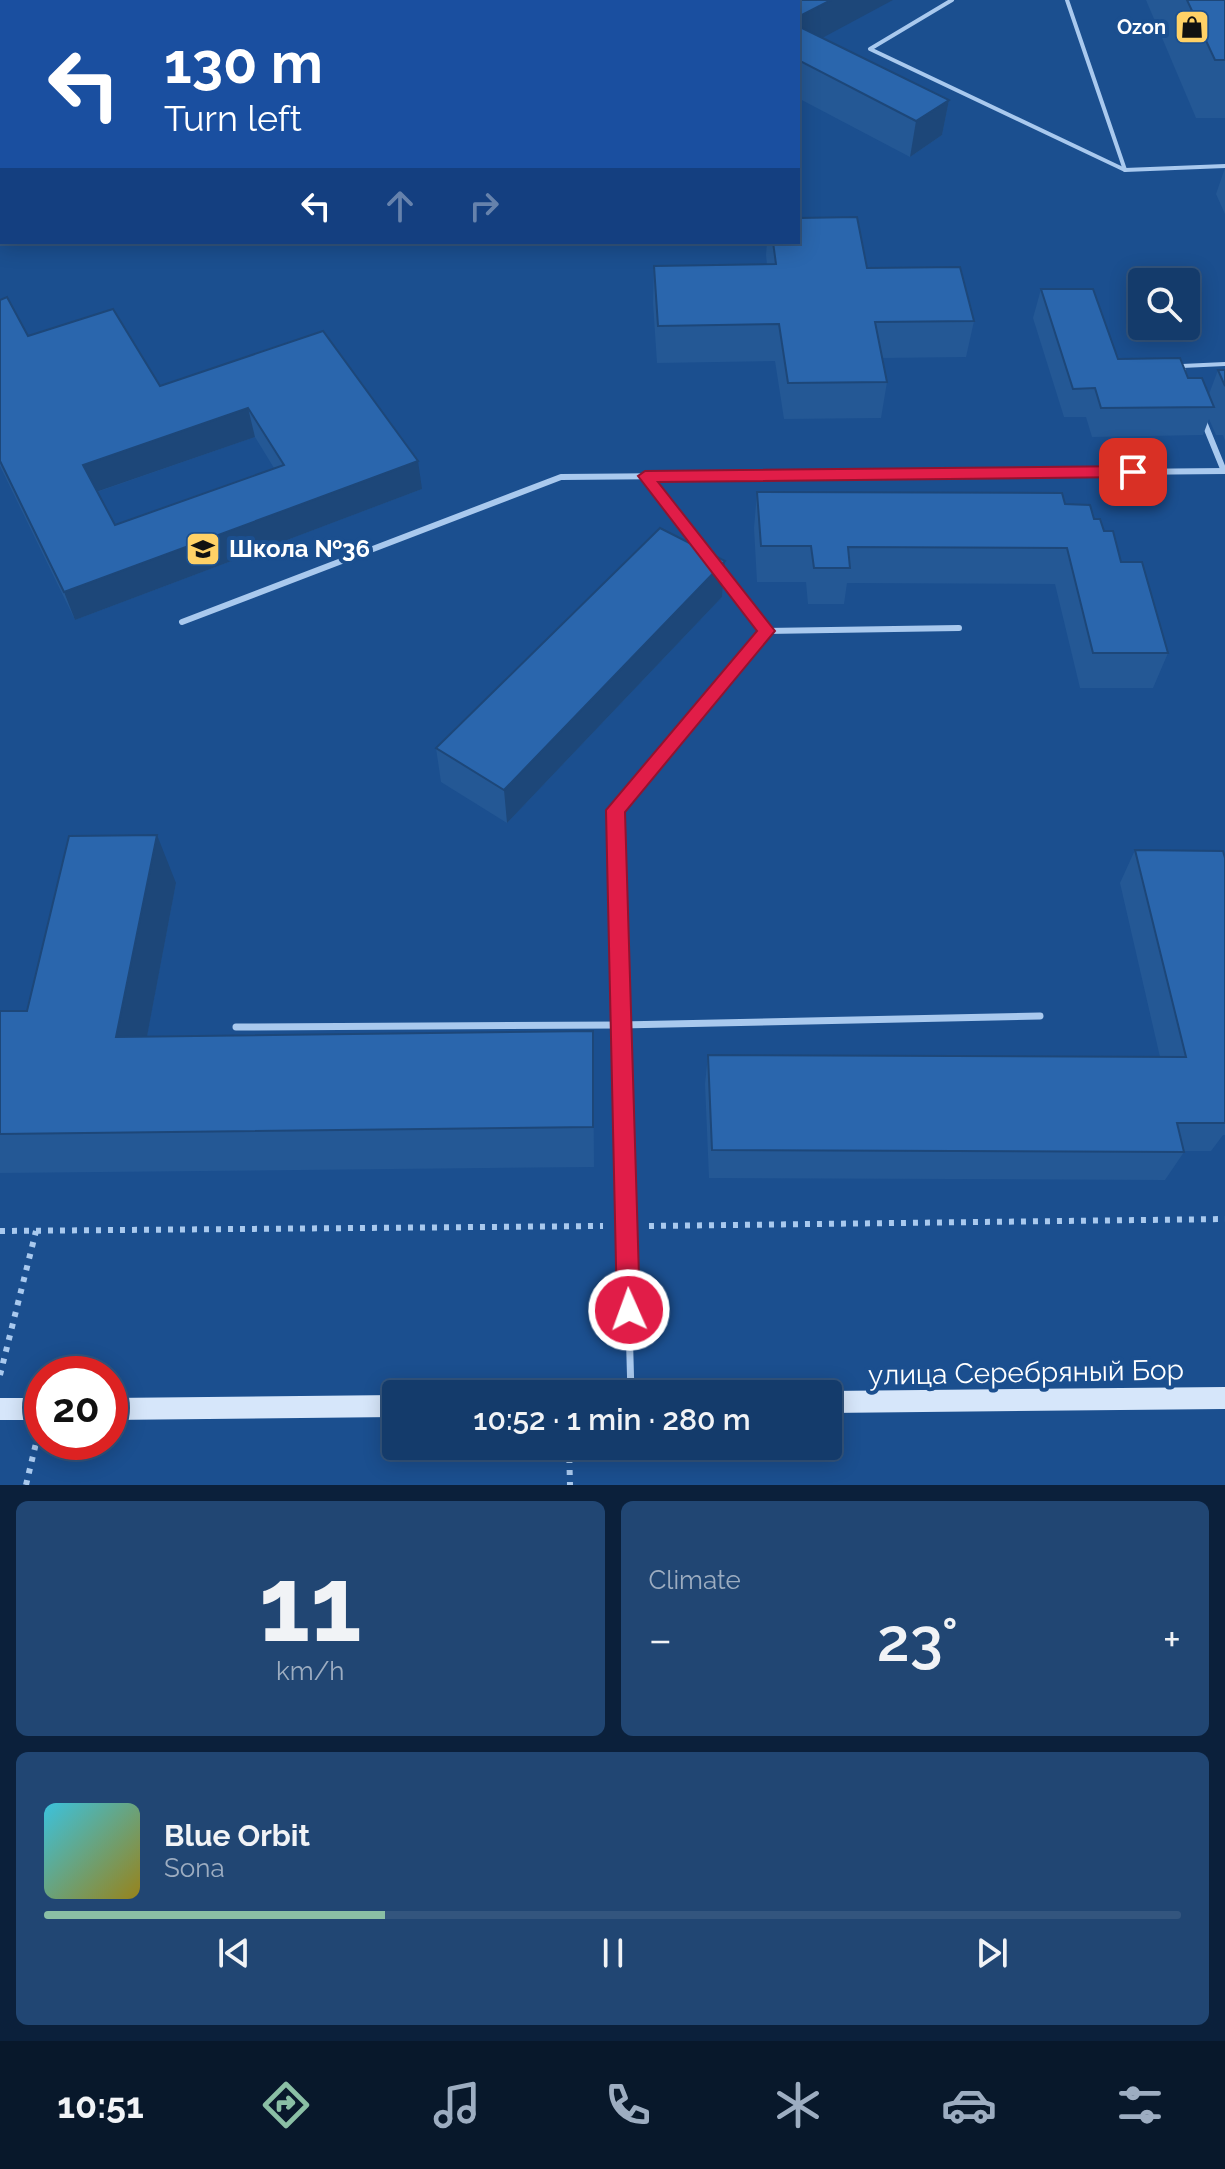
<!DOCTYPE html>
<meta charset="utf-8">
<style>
body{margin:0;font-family:Raleway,sans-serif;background:#214673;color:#f1f3f6;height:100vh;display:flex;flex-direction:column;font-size:30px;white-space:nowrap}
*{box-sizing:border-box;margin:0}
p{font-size:26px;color:#9dadc1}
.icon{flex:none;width:44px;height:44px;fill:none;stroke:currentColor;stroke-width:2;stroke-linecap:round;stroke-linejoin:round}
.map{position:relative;height:1485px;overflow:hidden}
.sheet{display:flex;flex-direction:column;gap:16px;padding:16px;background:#0b203b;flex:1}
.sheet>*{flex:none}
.hud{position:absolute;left:0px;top:0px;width:800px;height:244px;box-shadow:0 4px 20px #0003,0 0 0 2px #33557e;background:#1a4fa0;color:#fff;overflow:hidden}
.fabs{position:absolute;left:1128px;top:268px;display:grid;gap:16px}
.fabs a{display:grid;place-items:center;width:72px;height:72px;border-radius:8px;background:#143b6b;box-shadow:0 4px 20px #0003,0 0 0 2px #33557e;font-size:40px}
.speed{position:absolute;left:24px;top:1356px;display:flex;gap:16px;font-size:40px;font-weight:700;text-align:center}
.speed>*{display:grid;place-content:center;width:104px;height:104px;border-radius:50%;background:#143b6b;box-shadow:0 4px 20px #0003,0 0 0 2px #33557e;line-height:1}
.speed .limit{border:12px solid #d22;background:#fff;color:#111}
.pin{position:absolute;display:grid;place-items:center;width:68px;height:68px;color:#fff;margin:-34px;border-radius:16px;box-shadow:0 4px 12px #0006}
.me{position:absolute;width:88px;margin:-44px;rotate:358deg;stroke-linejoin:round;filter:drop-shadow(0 0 6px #0008)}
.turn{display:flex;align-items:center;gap:28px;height:168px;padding:0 32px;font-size:36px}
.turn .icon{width:104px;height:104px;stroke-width:2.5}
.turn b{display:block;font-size:56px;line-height:68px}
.lanes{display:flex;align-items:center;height:76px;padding:0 32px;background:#0003;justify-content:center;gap:40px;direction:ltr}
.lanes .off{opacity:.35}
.big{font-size:60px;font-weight:600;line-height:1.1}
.sheet .card{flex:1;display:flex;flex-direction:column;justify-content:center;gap:12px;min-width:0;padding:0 28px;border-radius:12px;background:#214673}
.sheet .dial{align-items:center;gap:0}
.dial b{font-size:104px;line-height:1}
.song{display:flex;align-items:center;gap:24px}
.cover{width:96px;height:96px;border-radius:12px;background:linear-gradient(135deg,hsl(190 70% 55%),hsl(50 70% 35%))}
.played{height:8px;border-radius:4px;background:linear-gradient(90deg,#8abfa5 30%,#33557e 30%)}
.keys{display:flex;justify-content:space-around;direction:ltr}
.heat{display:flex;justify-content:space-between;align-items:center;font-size:44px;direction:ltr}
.sheet .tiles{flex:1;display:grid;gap:16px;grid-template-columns:1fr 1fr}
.card:last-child{grid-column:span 2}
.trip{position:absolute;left:382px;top:1380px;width:460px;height:80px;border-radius:8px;background:#143b6b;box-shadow:0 4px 20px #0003,0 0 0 2px #33557e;font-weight:600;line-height:80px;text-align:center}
.dock{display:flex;height:128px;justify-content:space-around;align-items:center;background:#08182b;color:#9dadc1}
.dock .icon{width:56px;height:56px}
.dock .selected{color:#8abfa5}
.dock b{font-size:36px;color:#f1f3f6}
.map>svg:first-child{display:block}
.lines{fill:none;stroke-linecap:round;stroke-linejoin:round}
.path{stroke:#a9c9ee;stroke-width:6;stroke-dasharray:5 7;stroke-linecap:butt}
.lane-far2{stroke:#a9c9ee;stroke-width:4}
.lane-far1{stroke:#a9c9ee;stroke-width:6}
.lane{stroke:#a9c9ee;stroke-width:7}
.secondary{fill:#d6e6fa;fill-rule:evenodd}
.wall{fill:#245895;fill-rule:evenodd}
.shaded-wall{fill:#1d4779}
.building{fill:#2a66ad;stroke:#1d4779;stroke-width:2;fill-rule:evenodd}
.route{fill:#e11d48;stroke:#92132f;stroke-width:2}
.labels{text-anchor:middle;stroke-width:8;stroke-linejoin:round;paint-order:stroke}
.far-poi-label{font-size:20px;font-weight:bold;fill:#fff;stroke:#1b4f8f;text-anchor:end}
.poi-label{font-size:24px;font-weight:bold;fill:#fff;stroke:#1b4f8f;text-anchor:start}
.near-street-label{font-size:28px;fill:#fff;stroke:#1b4f8f}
</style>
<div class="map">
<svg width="1225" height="1485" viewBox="0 0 1225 1485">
<rect width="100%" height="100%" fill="#1b4f8f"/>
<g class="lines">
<g class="path">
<path d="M649,1226l576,-7"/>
<path d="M0,1231l603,-5"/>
<path d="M0,1375l36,-144"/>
<path d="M569,1446l1,39"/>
<path d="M26,1485l11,-46"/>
</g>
<g class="lane-far2">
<path d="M271,0l4,2"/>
<path d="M952,0l-82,49 255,121"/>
<path d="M1067,0l58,170 100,-4"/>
<path d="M1184,371l-2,-5 43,-2"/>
</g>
<g class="lane-far1">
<path d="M1204,422l20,49"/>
<path d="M645,476l62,79"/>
<path d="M182,622l379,-145 664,-6"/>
<path d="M766,631l193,-3"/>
<path d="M616,858l-1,-48 151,-179 -47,-60"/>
</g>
<g class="lane">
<path d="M616,856l15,538"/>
<path d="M236,1027l385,-2 419,-9"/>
</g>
<g class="secondary">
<path d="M1225,1387v22l-397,4v-19h-6l6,-3z"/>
<path d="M396,1395v22l-286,3v-22z"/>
<rect x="0" y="1398" width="42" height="22"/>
</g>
</g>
<g class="wall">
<path d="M149,0h91v2h-87z"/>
<path d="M518,0h127v2h-123z"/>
<path d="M1146,0h79v118h-29z"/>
<path d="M798,2l24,36 127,62 -7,35 -32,22 -112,-59z"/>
<rect x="0" y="130" width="2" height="66"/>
<path d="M1225,168v46l-9,-20z"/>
<path d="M767,242h31l69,26 107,53 -8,36 -83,1 4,24 -6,36 -97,1 -9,-58 -118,2 -4,-60 1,-37 113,-1 -1,-10z"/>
<path d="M1041,289l77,70 70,19 21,16 9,-24h7v71l-2,-6h-7l-7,-16 -6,16 -111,2 -6,-20h-22l-31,-99z"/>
<path d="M0,300l28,36 132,50 163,-55 99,158 -347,131 -75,-154zM255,437l19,31 -159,57 -18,-33z"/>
<path d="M757,492l308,12 29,15 10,12 17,31 47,91 -15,35h-73l-25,-104 -208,-1 -3,21h-36l-2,-22h-49l-3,-54z"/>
<path d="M725,561l-3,36 -215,226 -66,-41 -5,-34z"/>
<path d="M1135,850l90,8v277h-2l-12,16h-27v1l-19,28 -456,-2 -4,-94 3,-29 452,2 -40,-174z"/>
<path d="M176,883l-29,153 446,-5 1,136 -594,6v-162h27z"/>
</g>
<g class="shaded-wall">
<path d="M192,0h48v2h-47z"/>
<path d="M831,0h62l-95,51v-34z"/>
<path d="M949,100l-7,35 -32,22 6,-36z"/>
<path d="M248,408l7,29 -162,56 -10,-28z"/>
<path d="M418,461l4,28 -347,131 -11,-28z"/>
<path d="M725,561l-3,36 -215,226 -3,-33z"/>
<path d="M157,835l19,48 -37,196 -23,-42z"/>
</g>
<g class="building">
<path d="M759,0h72l-33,17v-15h-43z"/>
<path d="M1187,0h38v60h-10z"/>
<path d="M798,26l151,74 -33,21 -118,-61z"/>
<rect x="0" y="130" width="2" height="32"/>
<path d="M857,217l10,51 93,-1 14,54 -99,1 12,60 -99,1 -9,-59 -121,2 -4,-60 122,-2 -3,-22h25v-24z"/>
<path d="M1041,289h52l25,70 62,-1 8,20h14l12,29 -113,1 -6,-20 -22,1z"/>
<path d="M7,297l21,39 85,-27 47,77 163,-55 95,130 -354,131 -64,-131v-161zM248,408l36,57 -169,60 -32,-60z"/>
<path d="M1218,370h7v16z"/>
<path d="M757,492l305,1 3,11 25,1 4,14h6l4,12h9l8,31h21l26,91h-75l-26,-105 -219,-1 2,21h-36l-3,-22h-50z"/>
<path d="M660,528l65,33 -221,229 -68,-42z"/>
<path d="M157,835l-41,202 477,-6v96l-593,7v-123h27l42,-175z"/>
<path d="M1135,850l88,1 2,7v265h-48l7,29 -472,-2 -4,-95 478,2z"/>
</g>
<path class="route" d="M1133,466l8,6 -8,5 -475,5 117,149 -150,181 15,498 -3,8 -8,4 -9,-4 -3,-8 -11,-500 151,-179 -119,-155 7,-5z"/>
<defs>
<g id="shop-square" transform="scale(1.8)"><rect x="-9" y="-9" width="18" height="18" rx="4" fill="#ffd166" stroke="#1b4f8f"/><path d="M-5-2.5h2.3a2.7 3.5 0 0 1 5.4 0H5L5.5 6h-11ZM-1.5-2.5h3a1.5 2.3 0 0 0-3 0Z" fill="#111"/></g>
<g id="school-square" transform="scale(1.8)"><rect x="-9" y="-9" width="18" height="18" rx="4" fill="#ffd166" stroke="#1b4f8f"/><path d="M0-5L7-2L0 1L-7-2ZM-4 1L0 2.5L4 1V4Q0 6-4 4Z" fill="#111"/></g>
</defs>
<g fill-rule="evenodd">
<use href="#shop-square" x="1192" y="27"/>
<use href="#school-square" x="203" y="549"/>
</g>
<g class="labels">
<g class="far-poi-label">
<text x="1166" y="34">Ozon</text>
</g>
<g class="poi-label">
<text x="229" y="557">Школа №36</text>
</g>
<g class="near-street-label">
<text transform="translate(1026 1372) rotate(-1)" y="10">улица Серебряный Бор</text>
</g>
</g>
</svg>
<div class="fabs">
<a><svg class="icon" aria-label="search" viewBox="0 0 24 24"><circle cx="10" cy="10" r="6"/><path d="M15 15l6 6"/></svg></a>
</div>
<div class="speed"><div class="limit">20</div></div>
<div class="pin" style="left:1133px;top:472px;background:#d93025"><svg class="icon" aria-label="arrive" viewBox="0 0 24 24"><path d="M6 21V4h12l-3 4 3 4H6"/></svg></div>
<svg class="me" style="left:629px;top:1310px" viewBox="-20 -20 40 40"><circle r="17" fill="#e11d48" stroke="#fff" stroke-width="3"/><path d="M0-11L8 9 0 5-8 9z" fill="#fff"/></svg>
<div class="trip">10:52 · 1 min · 280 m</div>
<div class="hud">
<div class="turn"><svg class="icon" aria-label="left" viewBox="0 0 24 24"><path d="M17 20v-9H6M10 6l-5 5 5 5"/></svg><div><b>130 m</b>Turn left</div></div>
<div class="lanes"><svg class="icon" aria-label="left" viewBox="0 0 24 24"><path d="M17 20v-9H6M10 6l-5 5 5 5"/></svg><svg class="icon off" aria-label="ahead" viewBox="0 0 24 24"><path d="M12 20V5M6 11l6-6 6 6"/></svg><svg class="icon off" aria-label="right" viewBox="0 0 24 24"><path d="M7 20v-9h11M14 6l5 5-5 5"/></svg></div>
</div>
</div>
<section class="sheet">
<div class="tiles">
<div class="card dial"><b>11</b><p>km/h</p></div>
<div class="card"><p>Climate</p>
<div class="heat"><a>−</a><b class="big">23°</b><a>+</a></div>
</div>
<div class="card">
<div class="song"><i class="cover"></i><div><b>Blue Orbit</b><p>Sona</p></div></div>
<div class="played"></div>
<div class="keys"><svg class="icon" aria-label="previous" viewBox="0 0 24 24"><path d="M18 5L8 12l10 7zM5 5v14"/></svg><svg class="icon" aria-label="pause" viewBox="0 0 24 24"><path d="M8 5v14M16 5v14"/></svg><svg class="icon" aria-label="next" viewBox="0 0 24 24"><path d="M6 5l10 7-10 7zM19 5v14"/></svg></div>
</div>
</div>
</section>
<nav class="dock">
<b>10:51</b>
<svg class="icon selected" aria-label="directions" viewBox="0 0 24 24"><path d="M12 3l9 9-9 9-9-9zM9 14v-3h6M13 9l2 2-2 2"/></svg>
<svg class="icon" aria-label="music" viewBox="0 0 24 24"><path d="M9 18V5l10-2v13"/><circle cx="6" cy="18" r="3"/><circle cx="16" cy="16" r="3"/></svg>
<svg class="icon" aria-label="phone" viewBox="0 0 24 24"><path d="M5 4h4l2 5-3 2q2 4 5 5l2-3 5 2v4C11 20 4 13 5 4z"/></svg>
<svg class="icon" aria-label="climate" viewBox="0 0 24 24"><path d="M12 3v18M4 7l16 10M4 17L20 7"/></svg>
<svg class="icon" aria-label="car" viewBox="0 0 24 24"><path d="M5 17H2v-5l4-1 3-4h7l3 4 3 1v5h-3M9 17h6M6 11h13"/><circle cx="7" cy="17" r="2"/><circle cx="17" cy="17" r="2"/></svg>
<svg class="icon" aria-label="filters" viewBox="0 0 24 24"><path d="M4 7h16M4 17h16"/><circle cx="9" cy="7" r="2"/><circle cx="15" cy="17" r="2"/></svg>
</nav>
